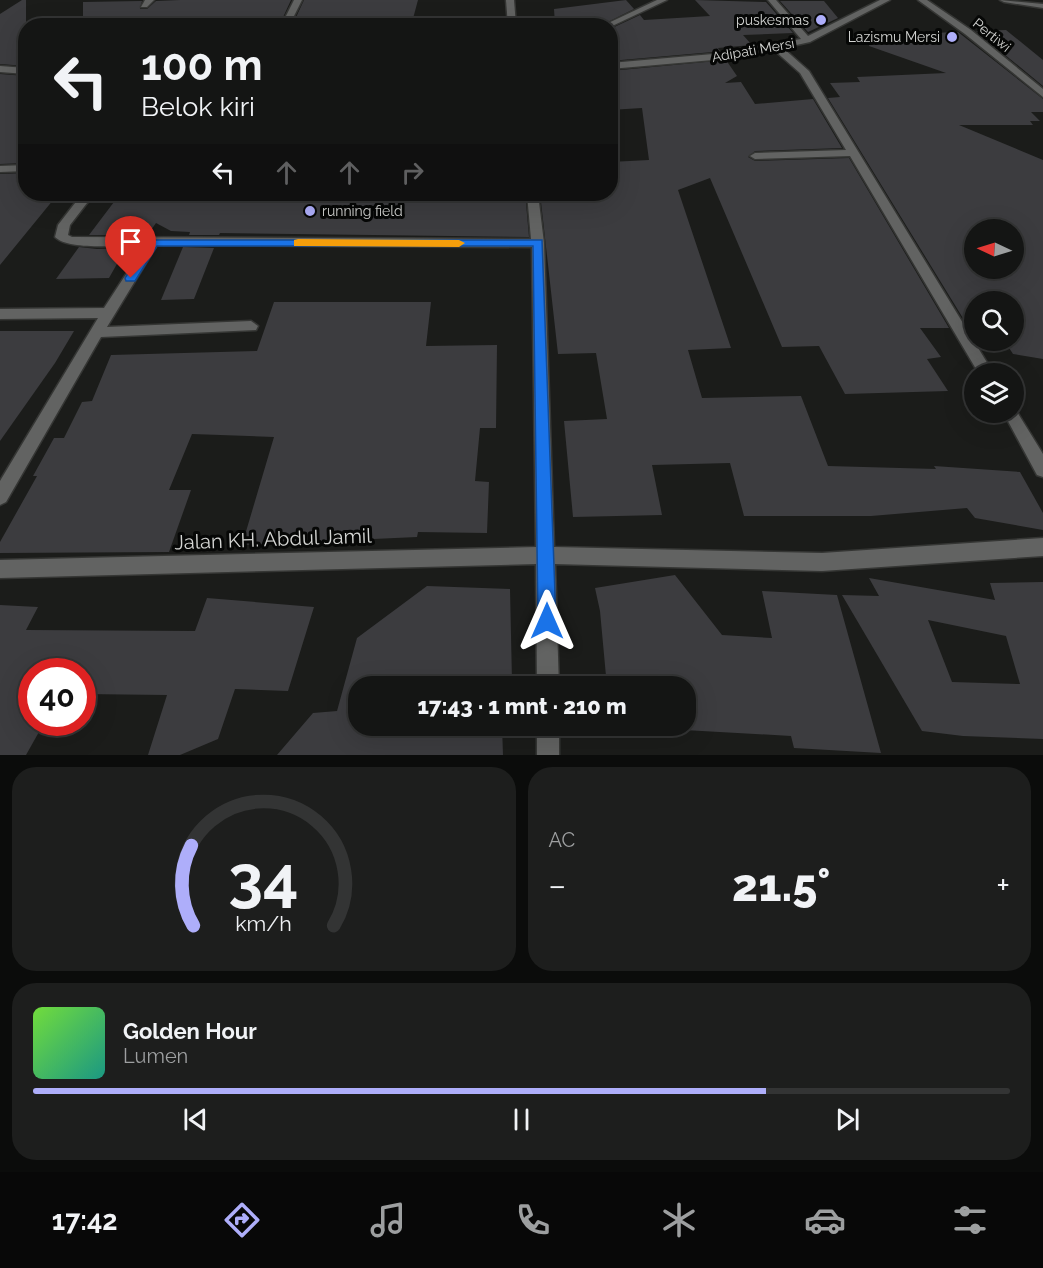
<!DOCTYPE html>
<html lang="id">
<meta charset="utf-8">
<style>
body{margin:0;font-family:Raleway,sans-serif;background:#1d1e1d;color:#f1f3f6;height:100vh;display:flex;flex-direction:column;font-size:22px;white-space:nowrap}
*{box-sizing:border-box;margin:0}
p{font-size:20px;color:#9d9fa0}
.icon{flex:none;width:33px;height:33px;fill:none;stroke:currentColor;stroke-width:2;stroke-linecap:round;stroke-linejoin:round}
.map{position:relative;height:755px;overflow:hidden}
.sheet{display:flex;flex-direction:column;gap:12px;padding:12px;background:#0b0c0b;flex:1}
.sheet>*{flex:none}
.guide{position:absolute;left:18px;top:18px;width:600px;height:183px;border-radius:24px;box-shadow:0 6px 24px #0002,0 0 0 2px #333434;background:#141514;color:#f1f3f6;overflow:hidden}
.needle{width:39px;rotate:274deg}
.tools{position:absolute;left:964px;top:219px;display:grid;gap:12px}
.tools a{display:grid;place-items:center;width:60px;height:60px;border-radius:50%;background:#141514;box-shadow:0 6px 24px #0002,0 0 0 2px #333434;font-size:30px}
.speed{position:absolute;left:18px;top:658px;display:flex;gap:12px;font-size:30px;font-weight:700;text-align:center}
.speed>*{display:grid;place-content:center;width:78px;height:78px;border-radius:50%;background:#141514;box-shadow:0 6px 24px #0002,0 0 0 2px #333434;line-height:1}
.speed .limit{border:9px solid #d22;background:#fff;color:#111}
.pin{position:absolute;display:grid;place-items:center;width:51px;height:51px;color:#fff;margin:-62px -26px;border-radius:50% 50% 50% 0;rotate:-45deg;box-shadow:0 0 6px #0007}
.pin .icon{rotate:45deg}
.me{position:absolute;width:66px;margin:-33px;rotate:0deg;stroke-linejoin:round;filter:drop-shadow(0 0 4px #0008)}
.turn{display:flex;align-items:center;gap:21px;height:126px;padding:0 24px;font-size:27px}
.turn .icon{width:78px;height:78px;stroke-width:2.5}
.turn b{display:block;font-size:42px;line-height:51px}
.lanes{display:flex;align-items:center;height:57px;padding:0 24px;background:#0003;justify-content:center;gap:30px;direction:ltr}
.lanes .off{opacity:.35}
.big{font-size:45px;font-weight:800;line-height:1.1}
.sheet .widget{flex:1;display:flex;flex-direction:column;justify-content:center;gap:9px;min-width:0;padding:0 21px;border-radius:24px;background:#1d1e1d}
.sheet .dial{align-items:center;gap:0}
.dial svg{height:156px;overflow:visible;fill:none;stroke:#333434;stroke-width:7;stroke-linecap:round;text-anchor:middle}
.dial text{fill:#f1f3f6;stroke:none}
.song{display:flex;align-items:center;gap:18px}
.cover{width:72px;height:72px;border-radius:9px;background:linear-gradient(135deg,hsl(100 70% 55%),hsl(170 70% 35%))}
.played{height:6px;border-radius:3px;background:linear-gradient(90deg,#aeaefa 75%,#333434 75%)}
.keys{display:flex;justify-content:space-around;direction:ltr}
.heat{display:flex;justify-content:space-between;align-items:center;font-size:33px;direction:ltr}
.sheet .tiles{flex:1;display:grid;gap:12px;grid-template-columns:1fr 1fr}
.widget:last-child{grid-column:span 2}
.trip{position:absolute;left:348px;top:676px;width:348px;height:60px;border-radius:24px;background:#141514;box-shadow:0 6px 24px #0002,0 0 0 2px #333434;font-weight:800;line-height:60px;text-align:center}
.tab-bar{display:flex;height:96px;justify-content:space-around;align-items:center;background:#080808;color:#9d9fa0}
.tab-bar .icon{width:42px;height:42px}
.tab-bar .selected{color:#aeaefa}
.tab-bar b{font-size:27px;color:#f1f3f6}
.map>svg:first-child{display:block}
.building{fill:#3c3c3f;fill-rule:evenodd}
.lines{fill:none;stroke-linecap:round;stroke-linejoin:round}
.minor-casing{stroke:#353634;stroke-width:3}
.minor{fill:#626362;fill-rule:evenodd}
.route{fill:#1a73e8;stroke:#114b97;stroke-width:1.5}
.slow{fill:#f59e0b}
.poi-dot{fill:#aeaefa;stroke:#060706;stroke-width:2}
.labels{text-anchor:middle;stroke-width:6;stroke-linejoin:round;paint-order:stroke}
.far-poi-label{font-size:14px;fill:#d4d5d3;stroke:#060706;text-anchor:end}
.far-street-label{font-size:14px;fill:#d4d5d3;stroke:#060706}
.near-street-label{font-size:20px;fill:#d4d5d3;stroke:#060706}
</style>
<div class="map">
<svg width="1043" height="755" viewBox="0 0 1043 755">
<rect width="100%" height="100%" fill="#1b1c1a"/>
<g class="building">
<path d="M22,0h4v66l-26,-2v-50z"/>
<path d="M180,0h111l-12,26 -196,-3v-21l59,-1 -2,8h7l9,-8z"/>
<path d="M304,0h114l-7,26h-119z"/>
<path d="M626,0l8,9 -34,17h-45l-1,-17z"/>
<path d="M695,0l71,2 27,31 -50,2 9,10 -34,3 2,3 -7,1 -103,9v-32l30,-14 4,5 66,-4z"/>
<path d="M780,1h44l14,17 -30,14z"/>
<path d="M1006,30l37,30v26l-67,-55z"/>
<path d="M958,32l85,67v13h-12l9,9h-10l3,4h-74l84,35v199l-30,-5 -9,-14h10v-38h-39v26h-6l-141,-230 12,-1 -10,-14 30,-1 -3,-5 89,-4 -77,-27 1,-5 56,1 6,-9zM975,230h39v38h-39z"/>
<path d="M726,60l11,16 -12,7 16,-1 14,22 58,-5 29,49 -87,3 -7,6 7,4 94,-3 100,170h-29l21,29 -14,2 21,32 -103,3 -26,-48 -37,1 -72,-169 -32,12 53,158 -43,2 14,48 99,-2 27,70 108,3 -2,-3 86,6 23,41v17l-68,-12 -8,-10 -96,8h-127l-14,-53 -78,2 10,50 -89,2 -9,-96 43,-2 -11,-66 -38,1 -17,-152 49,-1 -1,-7h21v-32l39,-2 -7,-52 -32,2v-39z"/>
<path d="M0,74l26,2v87l-26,1z"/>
<path d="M26,173v21h32l-58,71v-91z"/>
<path d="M120,194h394v9h12l3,34 -309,-4 -1,2h-30l1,-3 -19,-1 -15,-8 -5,7h-16l-3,5h-43z"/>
<path d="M79,247l18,2 29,-1 -17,30 -53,1z"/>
<path d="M183,247l31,1 -20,51 -33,1z"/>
<path d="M274,302h157l-5,44 71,-1 -1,83h-16l-5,53 14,1 -2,51 -69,-1 -1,5 -175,8 32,-108 -82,-3 -23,56h22l-22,62 -169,1v-11l37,-66h-4l21,-38h10l18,-36 10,-1 19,-46 146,-4z"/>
<path d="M0,331h74l-19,32 -55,78z"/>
<path d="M675,575l47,60 50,3 -10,-47 75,4 44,158 -87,-5 -3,-12 -107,-6h-73l-1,-4h76v-39h-79l-7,-76 -5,-23z"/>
<path d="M869,578l126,22 -5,-17 53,-1v157l-80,-3 -41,-5 -80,-136 37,1zM928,620l78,16 14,48 -68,-2z"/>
<path d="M427,586l83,3 2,92 -11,1v5h-143v39h144l1,29h-226l36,-42 24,-2 20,-73z"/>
<path d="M207,598l107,9 -26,84 -53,-2 -17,50 -38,16h-32l19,-60 -85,-1v-22h-50v51h12l-18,32h-26v-150l38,2 -12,23 169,1z"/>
</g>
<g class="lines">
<g class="minor-casing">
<g id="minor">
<path d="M145,0h9l-7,7h-6z"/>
<path d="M294,0h8l-13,26h-8z"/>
<path d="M506,0h8l2,26h-8z"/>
<path d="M657,0h10l-57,27 -8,-1z"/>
<path d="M768,0h8l32,36 72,-36h10l-80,42 -27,6 26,23 185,303h-15l-129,-218 -95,3 -5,-3 5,-3 91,-3 -46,-77 -26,-23 -61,10 -103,9v-6l103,-9 88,-15z"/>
<path d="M918,0h9l44,30 72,59v8l-78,-63z"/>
<path d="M1000,0l43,4v4l-39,-6z"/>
<path d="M0,66l26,2v6l-26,-2z"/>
<path d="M26,165v6l-26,1v-6z"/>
<path d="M82,194h12l-24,31 -2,10 4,2 459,2 -4,-45h11l6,49 10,304 268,6 221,-15v18l-221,15 -267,-7 4,123h-22l-1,-123 -536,14v-18l536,-13 -4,-300 -375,-2 -50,82 144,-6 7,5 -2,4 -155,7 -95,165 -6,3v-24l98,-163 -98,1v-10l104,-1 41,-63c-21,0 -76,6 -90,-8l3,-12z"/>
<path d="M1014,407l29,47v23l-6,-2 -34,-63h11z"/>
<rect x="537" y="726" width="22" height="29"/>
</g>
</g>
<use href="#minor" class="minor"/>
</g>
<path class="route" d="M149,240h393l14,381 -3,6 -6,3 -6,-3 -3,-6 -5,-375h-376l-22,35h-9l-1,-3z"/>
<path class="slow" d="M298,239l161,1 6,3 -6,4 -165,-1v-6z"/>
<g class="poi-dot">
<circle cx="821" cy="20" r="6"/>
<circle cx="952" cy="37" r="6"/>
<circle cx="310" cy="211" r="6"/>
</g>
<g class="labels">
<g class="far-poi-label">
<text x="809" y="25">puskesmas</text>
<text x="940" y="42">Lazismu Mersi</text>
<text x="322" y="216" text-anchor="start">running field</text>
</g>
<g class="far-street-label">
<text transform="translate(992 35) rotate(39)" y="5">Pertiwi</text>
<text transform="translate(753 50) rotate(-10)" y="5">Adipati Mersi</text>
</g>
<g class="near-street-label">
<text transform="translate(273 539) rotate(-2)" y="7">Jalan KH. Abdul Jamil</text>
</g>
</g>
</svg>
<div class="tools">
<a><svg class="needle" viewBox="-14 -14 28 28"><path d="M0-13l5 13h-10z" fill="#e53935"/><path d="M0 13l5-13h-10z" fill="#9d9fa0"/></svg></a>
<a><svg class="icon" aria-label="search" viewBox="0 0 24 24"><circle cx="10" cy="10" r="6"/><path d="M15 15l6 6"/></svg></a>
<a><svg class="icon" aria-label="layers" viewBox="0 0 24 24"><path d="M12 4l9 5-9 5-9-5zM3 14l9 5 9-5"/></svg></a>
</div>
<div class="speed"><div class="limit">40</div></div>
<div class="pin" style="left:131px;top:278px;background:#d93025"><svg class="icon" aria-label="arrive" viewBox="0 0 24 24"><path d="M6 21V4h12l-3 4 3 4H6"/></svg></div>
<svg class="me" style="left:547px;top:621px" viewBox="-20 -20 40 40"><path d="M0-17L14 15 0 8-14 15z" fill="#1a73e8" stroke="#fff" stroke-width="4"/></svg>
<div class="trip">17:43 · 1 mnt · 210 m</div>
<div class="guide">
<div class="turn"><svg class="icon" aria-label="left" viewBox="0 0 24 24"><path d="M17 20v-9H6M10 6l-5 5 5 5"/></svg><div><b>100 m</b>Belok kiri</div></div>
<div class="lanes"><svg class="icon" aria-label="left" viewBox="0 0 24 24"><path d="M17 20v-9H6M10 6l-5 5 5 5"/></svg><svg class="icon off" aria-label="ahead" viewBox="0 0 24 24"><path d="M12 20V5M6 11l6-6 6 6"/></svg><svg class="icon off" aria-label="ahead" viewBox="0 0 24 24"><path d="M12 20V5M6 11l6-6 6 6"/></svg><svg class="icon off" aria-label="right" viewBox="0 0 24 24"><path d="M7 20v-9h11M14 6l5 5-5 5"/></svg></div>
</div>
</div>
<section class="sheet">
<div class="tiles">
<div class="widget dial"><svg viewBox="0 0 100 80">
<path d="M14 69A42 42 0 1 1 86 69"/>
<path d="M14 69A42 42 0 0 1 13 28" stroke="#aeaefa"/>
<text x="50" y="56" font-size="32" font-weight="700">34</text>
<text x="50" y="72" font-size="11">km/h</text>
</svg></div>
<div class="widget"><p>AC</p>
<div class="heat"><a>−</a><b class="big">21.5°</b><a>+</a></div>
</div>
<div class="widget">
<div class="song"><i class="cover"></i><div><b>Golden Hour</b><p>Lumen</p></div></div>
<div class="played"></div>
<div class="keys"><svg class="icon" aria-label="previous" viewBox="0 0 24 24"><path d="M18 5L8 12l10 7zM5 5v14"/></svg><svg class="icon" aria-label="pause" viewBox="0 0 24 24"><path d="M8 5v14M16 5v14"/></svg><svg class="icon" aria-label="next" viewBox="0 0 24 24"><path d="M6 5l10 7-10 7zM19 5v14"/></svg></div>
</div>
</div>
</section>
<nav class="tab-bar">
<b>17:42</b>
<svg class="icon selected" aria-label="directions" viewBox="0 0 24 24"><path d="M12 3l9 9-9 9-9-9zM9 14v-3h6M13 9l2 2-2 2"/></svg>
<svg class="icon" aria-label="music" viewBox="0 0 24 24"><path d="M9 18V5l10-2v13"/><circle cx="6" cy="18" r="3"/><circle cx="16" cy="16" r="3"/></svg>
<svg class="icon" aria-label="phone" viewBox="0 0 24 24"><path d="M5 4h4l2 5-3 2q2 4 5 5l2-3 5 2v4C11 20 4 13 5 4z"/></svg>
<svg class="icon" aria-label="climate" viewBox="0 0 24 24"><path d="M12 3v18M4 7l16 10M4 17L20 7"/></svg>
<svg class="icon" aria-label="car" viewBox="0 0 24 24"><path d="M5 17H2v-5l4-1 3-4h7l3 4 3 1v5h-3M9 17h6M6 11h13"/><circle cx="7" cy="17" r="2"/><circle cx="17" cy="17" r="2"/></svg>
<svg class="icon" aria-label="filters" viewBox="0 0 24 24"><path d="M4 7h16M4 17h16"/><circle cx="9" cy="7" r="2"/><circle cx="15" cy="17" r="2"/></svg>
</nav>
